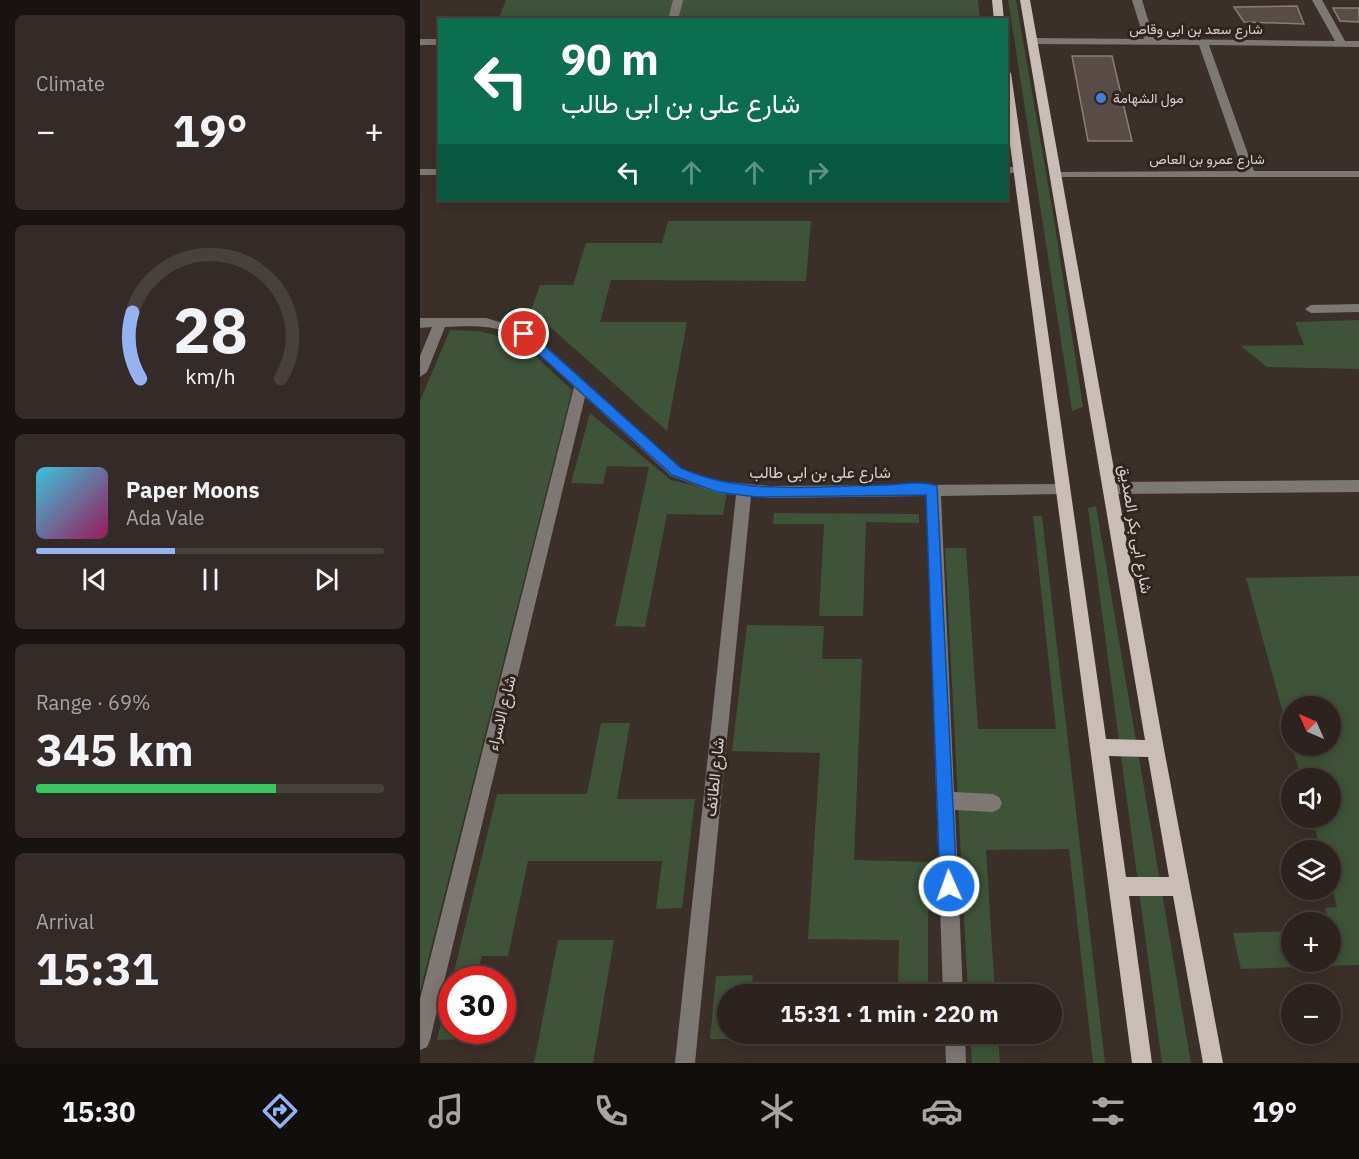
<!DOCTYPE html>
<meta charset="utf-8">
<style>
body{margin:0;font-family:"IBM Plex Sans",Vazirmatn,sans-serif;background:#342b28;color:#f1f3f6;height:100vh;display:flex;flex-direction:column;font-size:22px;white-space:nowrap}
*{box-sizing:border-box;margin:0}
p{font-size:20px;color:#a6a4a4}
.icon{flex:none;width:33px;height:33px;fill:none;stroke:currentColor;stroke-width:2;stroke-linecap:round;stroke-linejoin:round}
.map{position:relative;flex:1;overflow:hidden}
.details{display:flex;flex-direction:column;gap:15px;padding:15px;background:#181311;width:420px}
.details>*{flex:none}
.top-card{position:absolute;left:18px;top:18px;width:570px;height:183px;border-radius:0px;box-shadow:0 3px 15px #0003,0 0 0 2px #48403d;background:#0b6e4f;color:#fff;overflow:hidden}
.needle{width:39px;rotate:315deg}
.controls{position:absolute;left:861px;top:696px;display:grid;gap:12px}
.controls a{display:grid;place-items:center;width:60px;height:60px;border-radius:50%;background:#2c231f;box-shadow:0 3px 15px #0003,0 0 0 2px #48403d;font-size:30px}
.speed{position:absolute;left:18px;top:966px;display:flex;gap:12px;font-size:30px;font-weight:700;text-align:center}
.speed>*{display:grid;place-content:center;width:78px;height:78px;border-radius:50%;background:#2c231f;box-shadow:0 3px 15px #0003,0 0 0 2px #48403d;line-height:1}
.speed .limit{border:9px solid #d22;background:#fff;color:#111}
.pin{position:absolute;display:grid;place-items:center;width:51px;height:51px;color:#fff;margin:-26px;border:3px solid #fff;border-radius:50%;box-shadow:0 2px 6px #0007}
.me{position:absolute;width:66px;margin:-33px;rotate:358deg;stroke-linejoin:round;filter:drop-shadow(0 0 4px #0008)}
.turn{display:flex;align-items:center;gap:21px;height:126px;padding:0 24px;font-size:27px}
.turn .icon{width:78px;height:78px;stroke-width:2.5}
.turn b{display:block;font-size:42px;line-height:51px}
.lanes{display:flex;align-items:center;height:57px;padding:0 24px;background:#0003;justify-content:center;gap:30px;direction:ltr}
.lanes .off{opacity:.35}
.big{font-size:45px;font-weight:700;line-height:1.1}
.details .tile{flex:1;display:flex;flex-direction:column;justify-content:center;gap:9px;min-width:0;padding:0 21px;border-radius:9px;background:#342b28}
.details .dial{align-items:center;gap:0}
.dial svg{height:156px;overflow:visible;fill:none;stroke:#48403d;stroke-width:7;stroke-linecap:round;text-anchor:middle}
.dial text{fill:#f1f3f6;stroke:none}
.song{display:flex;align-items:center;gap:18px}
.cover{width:72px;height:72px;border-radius:9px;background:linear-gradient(135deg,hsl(190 70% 55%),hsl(330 70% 35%))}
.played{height:6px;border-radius:3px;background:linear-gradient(90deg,#95b2f1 40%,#48403d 40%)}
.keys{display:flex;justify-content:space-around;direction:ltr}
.heat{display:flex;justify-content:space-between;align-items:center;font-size:33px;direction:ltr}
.charge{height:9px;border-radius:4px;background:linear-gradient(90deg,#34c759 69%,#48403d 0)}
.trip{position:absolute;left:297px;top:984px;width:345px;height:60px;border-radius:30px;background:#2c231f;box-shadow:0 3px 15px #0003,0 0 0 2px #48403d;font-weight:700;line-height:60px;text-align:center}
.tab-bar{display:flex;height:96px;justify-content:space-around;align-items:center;background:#120e0c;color:#a6a4a4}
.tab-bar .icon{width:42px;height:42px}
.tab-bar .on{color:#95b2f1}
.tab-bar b{font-size:27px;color:#f1f3f6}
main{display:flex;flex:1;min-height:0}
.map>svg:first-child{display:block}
.green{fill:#3e5338}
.building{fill:#594c46;stroke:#8b7d76;stroke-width:1.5}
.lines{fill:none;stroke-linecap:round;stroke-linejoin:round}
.minor{fill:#7e7875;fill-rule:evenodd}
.major{fill:#cabdb7;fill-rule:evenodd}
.route{fill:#1a73e8;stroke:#114b97;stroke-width:1.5}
.shop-dot{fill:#3f7fe0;stroke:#312520;stroke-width:2}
.labels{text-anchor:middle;stroke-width:6;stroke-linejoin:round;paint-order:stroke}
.far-street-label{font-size:14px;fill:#d8d0cc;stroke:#312520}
.far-poi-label{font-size:14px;fill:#d8d0cc;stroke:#312520;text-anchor:start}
.street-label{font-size:16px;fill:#d8d0cc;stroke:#312520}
</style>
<main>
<section class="details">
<div class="tile"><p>Climate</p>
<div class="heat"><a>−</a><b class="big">19°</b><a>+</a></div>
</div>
<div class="tile dial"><svg viewBox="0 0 100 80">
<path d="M14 69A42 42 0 1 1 86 69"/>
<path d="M14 69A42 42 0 0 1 10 35" stroke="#95b2f1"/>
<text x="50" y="56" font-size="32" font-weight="700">28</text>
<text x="50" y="72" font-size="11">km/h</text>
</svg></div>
<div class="tile">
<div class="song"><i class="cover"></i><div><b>Paper Moons</b><p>Ada Vale</p></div></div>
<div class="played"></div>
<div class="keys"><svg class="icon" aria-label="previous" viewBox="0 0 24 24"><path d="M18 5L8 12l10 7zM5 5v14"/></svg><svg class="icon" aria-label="pause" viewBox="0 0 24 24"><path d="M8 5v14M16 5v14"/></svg><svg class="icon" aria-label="next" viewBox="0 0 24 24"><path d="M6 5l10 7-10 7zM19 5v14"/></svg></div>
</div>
<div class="tile"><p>Range · 69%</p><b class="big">345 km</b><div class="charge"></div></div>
<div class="tile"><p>Arrival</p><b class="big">15:31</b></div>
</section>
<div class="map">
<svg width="939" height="1063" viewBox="0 0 939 1063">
<rect width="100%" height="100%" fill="#3b2f29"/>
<g class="green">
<path d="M86,0h472l2,19 -482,1z"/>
<path d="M588,0h8l37,213 30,194 -11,4z"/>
<path d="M248,221h143l-5,60 -195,-1 -11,42h87l-20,109 -136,-121 9,-25h33l13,-42h76z"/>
<path d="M939,320v49l-92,-2 -26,-21 63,-1 -9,-23z"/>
<path d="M30,330l29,1 41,11 52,48 -152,602v-591z"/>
<path d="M170,413l81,67 56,13 -4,22 -56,-1 -22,113 -30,-1 34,-159 -42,-1 -4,18 -32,-1z"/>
<path d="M676,506l95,557h-29l-74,-555z"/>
<path d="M354,513l145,1v9l-53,-1 -3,94h-44l5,-92h-51z"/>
<path d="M613,516h9l63,547h-12l-24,-214 -83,1 9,144h-27l-23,-446h21l12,181h78z"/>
<path d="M939,576v389l-118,4 -8,-36 58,-2 1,31h38v-40h-3h2l-4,-14 12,-1 -6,-22 -1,-35h-9l-9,-32h18v-40h-29l-9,-32h38v-40h-38l-1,36 -45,-164z"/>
<path d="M327,625l77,1 -2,33h40l-8,201 74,2v132h-30l1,-54 -91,-1 12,-186 -88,-2z"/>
<path d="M181,723h29l-13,76h78l-13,109 -26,1 6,-48h-134l-20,95h-26l-6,23 -24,1 45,-186h90z"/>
<path d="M138,940h56l-21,123h-59z"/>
<path d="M333,975l-2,19h-23v40h21l-1,5h-38l6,-63z"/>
<path d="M31,980l1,50 12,1 -2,8 -25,1z"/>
<path d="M550,1034h28l2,29h-28z"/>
</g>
<g class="building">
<path d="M877,6l7,18 -60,-2 -10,-15z"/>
<path d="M913,8h26v14l-19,-1z"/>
<path d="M652,56h40l20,85h-44z"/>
</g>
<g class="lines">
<g class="minor">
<path d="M253,0h10l-5,20h-10z"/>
<path d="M712,0h10l12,39 181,2 -23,-41h10l23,41h14v6l-150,-2 45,126h105v6h-307v-4l4,-1 187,-1 -44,-126 -166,-1 -5,-3 5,-3 111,1z"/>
<rect x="0" y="39" width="20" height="6"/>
<path d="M586,167h14l5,3 -5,3h-14z"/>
<rect x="0" y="169" width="20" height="6"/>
<path d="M939,304v8l-48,1 -6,-4 6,-4z"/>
<path d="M0,318h66l43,13 152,137 36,13 53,5 298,-2 2,4 -2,4 -5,2 -122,2 13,296 39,2 6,3 3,6 -3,6 -6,3 -38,-2 8,184h-20l-17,-498 -156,2 -19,-2 -56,567h-20l61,-568 -19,-2 -46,-17 -86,-79 -155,643 -3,7 -7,3v-51l154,-612c-17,-15 -37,-39 -56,-50 -21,-13 -50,-11 -73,-10l-18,45 -7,5v-21l12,-29 -12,1z"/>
<path d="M939,480v12l-248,2 -5,-2 -2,-4 2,-4 5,-2z"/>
<path d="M525,1034h20l1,29h-20z"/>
</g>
<g class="major">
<path d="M572,0h10l2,20h-10z"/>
<path d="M600,0h10l134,749 59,314h-20l-30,-167h-44l23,167h-20l-126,-949v-44l5,3 95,666 39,1zM689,756l39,1 21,120h-43z"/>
</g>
</g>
<path class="route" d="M104,329l4,2 153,137c62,28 134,18 201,17 17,0 39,-5 55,1l20,400 -2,6 -6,3 -6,-3 -3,-6 -14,-391 -169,2 -40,-5 -45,-17 -152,-138 -2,-3z"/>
<circle class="shop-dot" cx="681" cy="98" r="6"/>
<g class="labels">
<g class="far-street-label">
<text x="776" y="34">شارع سعد بن ابى وقاص</text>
<text x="787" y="164">شارع عمرو بن العاص</text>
</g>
<g class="far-poi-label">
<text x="693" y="103">مول الشهامة</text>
</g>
<g class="street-label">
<text x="400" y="478">شارع على بن ابى طالب</text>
<text transform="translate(716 529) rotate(80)" y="6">شارع ابى بكر الصديق</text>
<text transform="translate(81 713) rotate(-76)" y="6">شارع الاسراء</text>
<text transform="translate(294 777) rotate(-84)" y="6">شارع الطائف</text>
</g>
</g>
</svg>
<div class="controls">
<a><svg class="needle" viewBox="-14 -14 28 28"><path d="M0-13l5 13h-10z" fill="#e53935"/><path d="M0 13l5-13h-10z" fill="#a6a4a4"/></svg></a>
<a><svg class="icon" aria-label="sound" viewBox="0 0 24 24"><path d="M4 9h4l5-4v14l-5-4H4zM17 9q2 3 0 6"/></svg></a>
<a><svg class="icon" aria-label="layers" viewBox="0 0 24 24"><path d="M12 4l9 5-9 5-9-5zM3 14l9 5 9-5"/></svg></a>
<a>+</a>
<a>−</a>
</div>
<div class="speed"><div class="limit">30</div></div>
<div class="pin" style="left:104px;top:334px;background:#d93025"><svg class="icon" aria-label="arrive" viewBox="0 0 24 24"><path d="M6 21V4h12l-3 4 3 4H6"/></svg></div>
<svg class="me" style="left:529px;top:886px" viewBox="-20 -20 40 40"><circle r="17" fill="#1a73e8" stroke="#fff" stroke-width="3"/><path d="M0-11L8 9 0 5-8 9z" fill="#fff"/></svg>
<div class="trip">15:31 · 1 min · 220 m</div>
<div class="top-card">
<div class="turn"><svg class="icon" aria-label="left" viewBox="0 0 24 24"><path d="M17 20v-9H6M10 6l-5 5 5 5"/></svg><div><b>90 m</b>شارع على بن ابى طالب</div></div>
<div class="lanes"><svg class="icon" aria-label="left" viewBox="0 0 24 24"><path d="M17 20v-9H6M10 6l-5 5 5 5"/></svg><svg class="icon off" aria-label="ahead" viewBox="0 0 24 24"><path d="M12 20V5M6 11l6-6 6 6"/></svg><svg class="icon off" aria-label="ahead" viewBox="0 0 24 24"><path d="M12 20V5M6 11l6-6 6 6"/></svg><svg class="icon off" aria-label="right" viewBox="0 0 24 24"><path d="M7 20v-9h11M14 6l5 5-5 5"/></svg></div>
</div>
</div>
</main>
<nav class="tab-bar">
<b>15:30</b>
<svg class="icon on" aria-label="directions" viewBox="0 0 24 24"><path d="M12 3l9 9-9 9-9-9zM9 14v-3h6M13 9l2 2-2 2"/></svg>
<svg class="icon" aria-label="music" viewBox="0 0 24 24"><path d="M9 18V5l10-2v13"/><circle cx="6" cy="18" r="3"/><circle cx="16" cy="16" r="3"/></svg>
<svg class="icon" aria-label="phone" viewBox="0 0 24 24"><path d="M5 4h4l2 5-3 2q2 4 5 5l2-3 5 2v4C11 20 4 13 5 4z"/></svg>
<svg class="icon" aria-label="climate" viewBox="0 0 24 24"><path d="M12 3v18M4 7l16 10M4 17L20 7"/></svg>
<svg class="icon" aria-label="car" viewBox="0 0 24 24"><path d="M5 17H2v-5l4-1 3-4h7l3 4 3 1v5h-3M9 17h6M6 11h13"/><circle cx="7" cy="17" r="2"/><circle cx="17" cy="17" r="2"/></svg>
<svg class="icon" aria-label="filters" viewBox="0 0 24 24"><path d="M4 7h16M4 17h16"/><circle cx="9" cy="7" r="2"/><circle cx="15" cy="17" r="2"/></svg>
<b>19°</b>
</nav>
